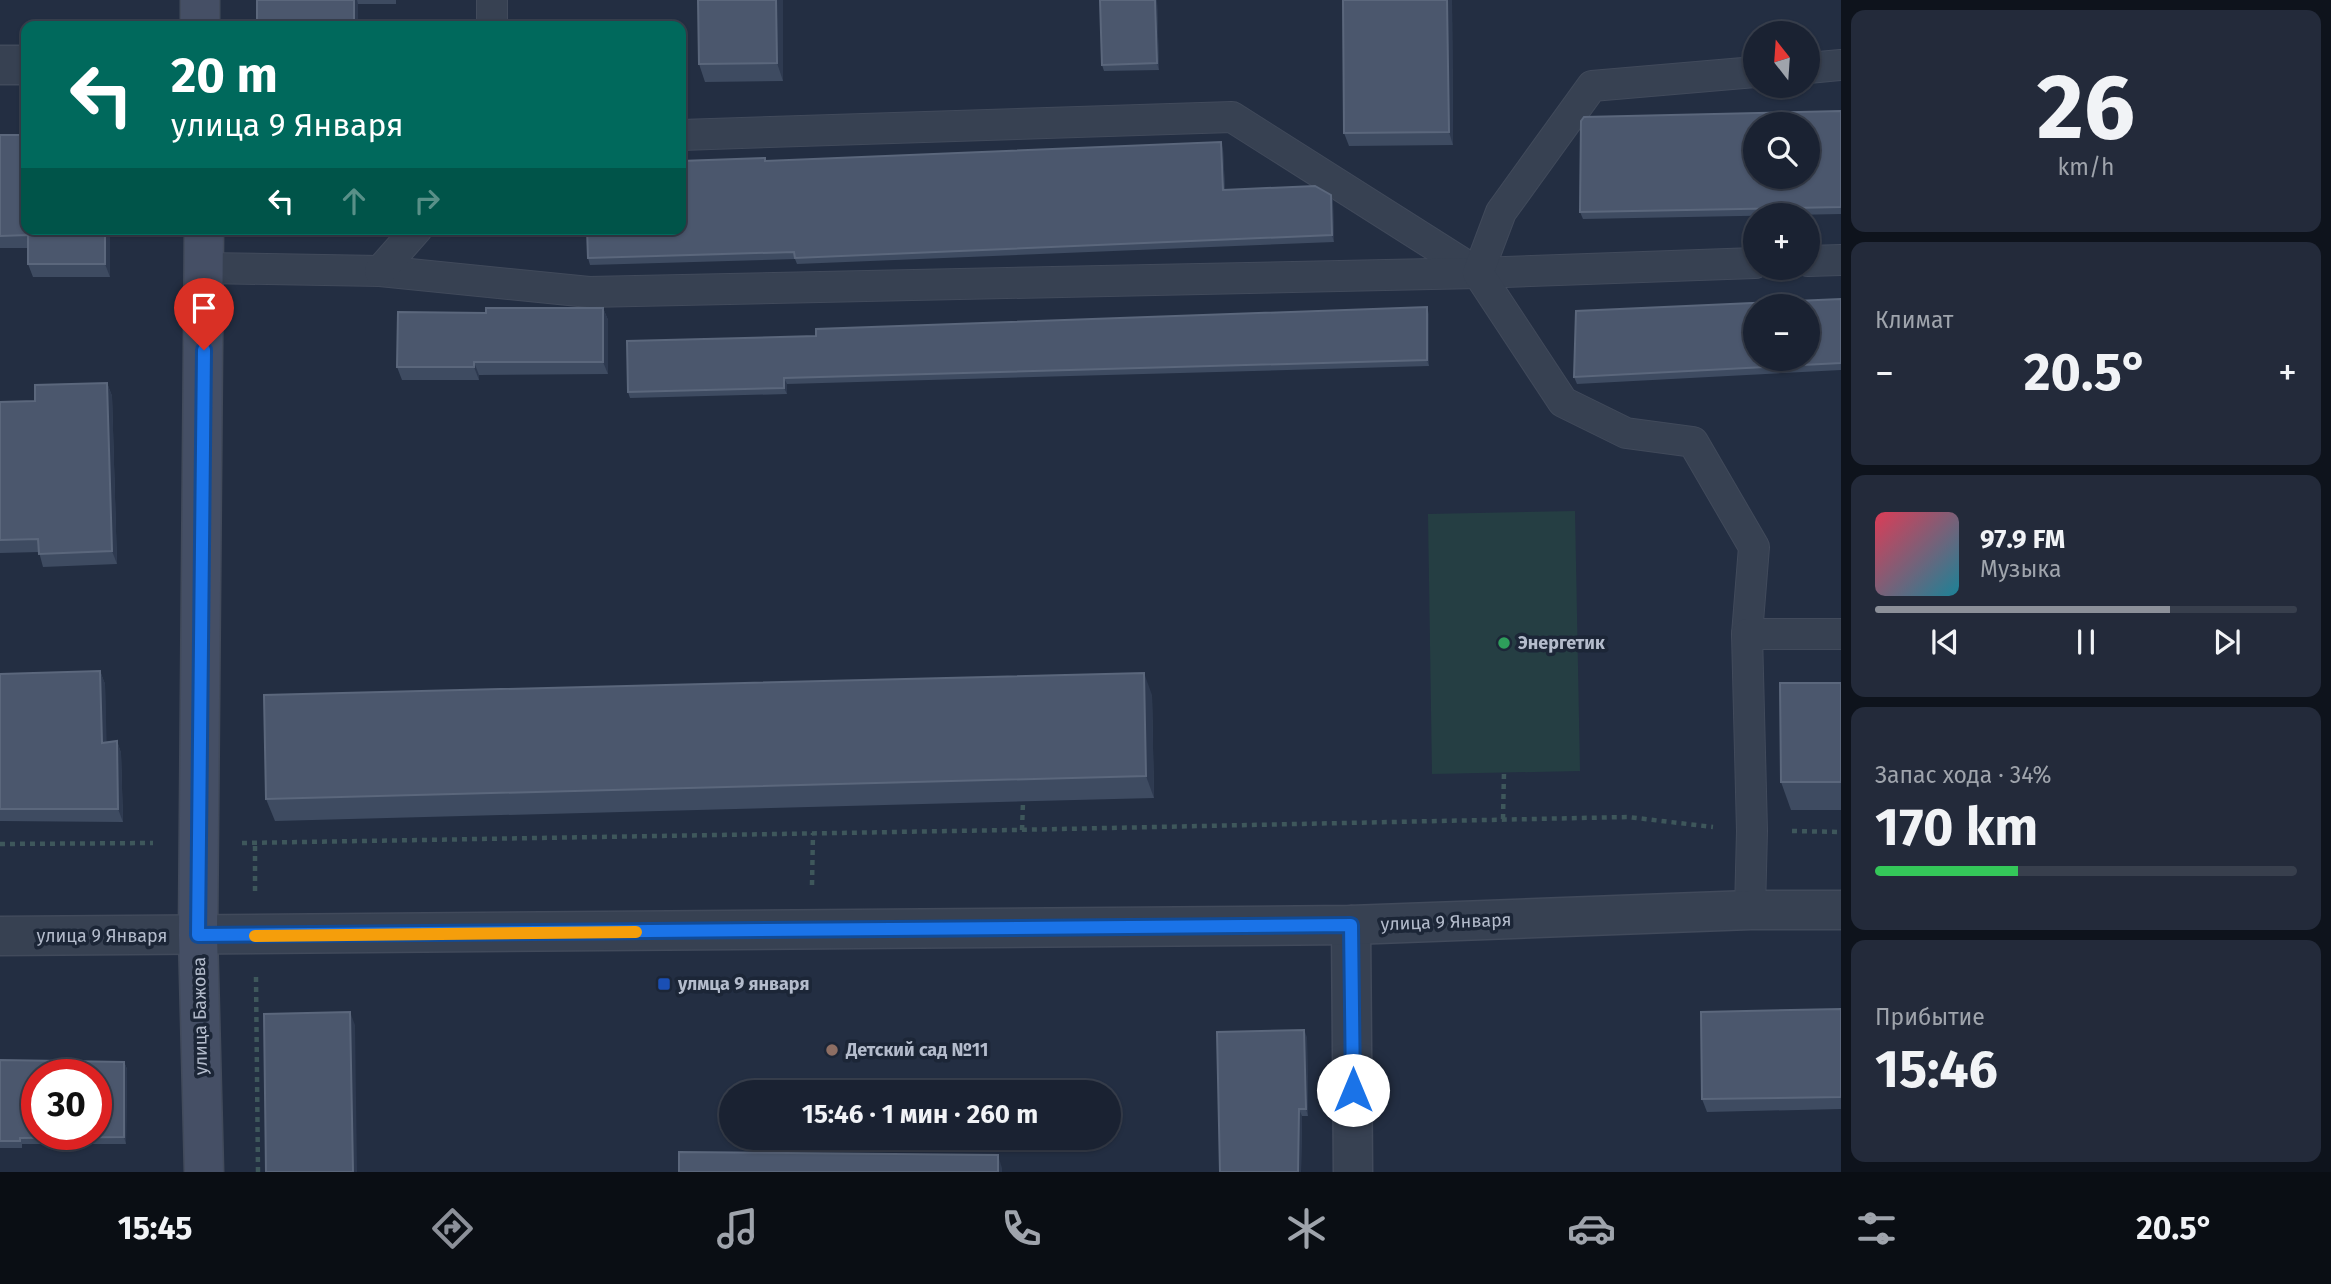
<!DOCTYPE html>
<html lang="ru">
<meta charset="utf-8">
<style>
body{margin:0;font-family:"Fira Sans",sans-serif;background:#232a3a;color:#f1f3f6;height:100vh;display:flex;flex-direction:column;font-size:26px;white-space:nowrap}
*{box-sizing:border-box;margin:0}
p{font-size:23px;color:#9fa4ac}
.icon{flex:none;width:38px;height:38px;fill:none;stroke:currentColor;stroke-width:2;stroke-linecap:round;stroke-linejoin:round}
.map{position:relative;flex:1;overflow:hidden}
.panel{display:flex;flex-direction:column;gap:10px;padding:10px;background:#0e131c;width:490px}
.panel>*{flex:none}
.banner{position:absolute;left:21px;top:21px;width:665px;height:214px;border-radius:14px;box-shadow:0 2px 5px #0004,0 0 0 2px #383f4d;background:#00695c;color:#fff;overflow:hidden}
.needle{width:46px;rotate:343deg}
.tools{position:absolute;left:1743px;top:21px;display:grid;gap:14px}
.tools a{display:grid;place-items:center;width:77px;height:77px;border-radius:50%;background:#1a2232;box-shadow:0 2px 5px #0004,0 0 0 2px #383f4d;font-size:35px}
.speed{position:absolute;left:21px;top:1059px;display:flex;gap:14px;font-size:35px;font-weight:700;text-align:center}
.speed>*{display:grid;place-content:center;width:91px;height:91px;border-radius:50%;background:#1a2232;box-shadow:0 2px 5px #0004,0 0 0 2px #383f4d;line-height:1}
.speed .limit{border:10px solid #d22;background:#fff;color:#111}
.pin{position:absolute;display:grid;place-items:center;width:60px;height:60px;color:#fff;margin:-72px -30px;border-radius:50% 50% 50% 0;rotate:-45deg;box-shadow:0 0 7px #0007}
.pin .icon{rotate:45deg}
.me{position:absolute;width:77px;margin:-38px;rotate:0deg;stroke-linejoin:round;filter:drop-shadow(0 0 5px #0008)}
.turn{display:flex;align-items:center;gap:24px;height:147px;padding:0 35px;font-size:32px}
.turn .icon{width:91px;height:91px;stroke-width:2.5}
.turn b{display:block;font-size:49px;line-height:60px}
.lanes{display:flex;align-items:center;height:66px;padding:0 35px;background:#0003;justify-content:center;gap:35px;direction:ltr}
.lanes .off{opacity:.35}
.big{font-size:52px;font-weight:700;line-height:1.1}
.panel .widget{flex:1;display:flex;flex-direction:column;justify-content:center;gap:10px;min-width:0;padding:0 24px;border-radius:14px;background:#232a3a}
.panel .dial{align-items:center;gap:0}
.dial b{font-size:91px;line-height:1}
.song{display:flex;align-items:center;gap:21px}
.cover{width:84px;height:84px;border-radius:10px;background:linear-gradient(135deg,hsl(350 70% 55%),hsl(190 70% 35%))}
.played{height:7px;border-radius:4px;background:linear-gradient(90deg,#8c9099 70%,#383f4d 70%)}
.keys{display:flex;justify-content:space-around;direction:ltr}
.heat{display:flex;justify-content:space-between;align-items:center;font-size:38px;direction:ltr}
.charge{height:10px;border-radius:5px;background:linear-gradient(90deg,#34c759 34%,#383f4d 0)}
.trip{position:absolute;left:719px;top:1080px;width:402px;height:70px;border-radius:35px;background:#1a2232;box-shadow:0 2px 5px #0004,0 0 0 2px #383f4d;font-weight:700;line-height:70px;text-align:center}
.tabs{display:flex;height:112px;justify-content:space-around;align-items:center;background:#0a0e14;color:#9fa4ac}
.tabs .icon{width:49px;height:49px}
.tabs .current{color:#8c9099}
.tabs b{font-size:32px;color:#f1f3f6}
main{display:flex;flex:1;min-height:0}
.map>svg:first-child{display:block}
.green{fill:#253e43}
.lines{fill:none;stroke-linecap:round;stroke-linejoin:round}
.lane-casing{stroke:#414a5b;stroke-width:32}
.street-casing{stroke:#414a5b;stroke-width:41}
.secondary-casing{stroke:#414a5b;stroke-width:41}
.path{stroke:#3e575b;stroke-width:4.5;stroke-dasharray:5 5;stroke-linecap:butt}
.lane{stroke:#374152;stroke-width:30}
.street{stroke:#374152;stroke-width:38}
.secondary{stroke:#454f65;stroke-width:38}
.wall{fill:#3e4b61}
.shaded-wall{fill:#2e3a50}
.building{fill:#4b576d;stroke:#5b677c;stroke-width:2;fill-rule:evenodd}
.route-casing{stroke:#114b97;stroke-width:18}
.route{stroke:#1a73e8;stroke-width:12}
.slow{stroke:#f59e0b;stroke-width:12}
.leisure-dot{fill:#2e9e5b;stroke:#1c2637;stroke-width:2.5}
.transit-dot{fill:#1a4fb4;stroke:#1c2637;stroke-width:2.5}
.education-dot{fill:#8d6e63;stroke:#1c2637;stroke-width:2.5}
.labels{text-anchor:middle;stroke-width:7;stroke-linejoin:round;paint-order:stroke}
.poi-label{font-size:18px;font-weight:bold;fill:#b4bccc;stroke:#1c2637;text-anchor:start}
.street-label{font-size:18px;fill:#b4bccc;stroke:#1c2637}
</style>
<main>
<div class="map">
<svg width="1841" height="1172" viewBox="0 0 1841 1172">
<rect width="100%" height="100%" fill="#232e42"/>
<path class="green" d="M1575,511l5,260 -148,3 -4,-260z"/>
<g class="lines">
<g class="lane-casing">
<g id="lane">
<path d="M492,0v26"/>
<path d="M1808,68l33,-3"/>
<path d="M681,135l551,-18 246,156"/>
<path d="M1808,261l33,-1"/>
<path d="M205,268l175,3 209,21 889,-19 277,-10"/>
<path d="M380,271l37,-42"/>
<path d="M1747,634l7,-87 -61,-105 -67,-9 -63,-31 -85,-129 23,-61 91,-126 163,-14"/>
<path d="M1750,910l2,-79 -5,-197h94"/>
</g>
</g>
<g class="street-casing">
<g id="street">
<path d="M0,65h26"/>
<path d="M1351,925l2,247"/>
<path d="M0,936l1351,-11 399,-15h91"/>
</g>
</g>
<g class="secondary-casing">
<g id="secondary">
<path d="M200,26v-26"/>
<path d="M204,1172l-6,-237 6,-706"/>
</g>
</g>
<g class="path">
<path d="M1503,819l1,-47"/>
<path d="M1022,830l1,-28"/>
<path d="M1792,831l49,1"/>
<path d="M242,843l771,-13 615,-13 85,10"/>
<path d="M0,844l153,-1"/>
<path d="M812,885l1,-52"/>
<path d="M255,891v-48"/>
<path d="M256,977l2,195"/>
</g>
<use href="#lane" class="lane"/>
<use href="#street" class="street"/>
<use href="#secondary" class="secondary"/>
</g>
<g class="wall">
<path d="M257,0h139v4h-38z"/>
<path d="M783,0v81l-78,1 -6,-18z"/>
<path d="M1100,0h57l2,70 -55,1 -2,-6z"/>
<path d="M1452,0l1,145 -104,1 -5,-13z"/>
<path d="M1841,111v103l-258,5 -3,-7z"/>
<path d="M0,135l26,94h84v48h-77l-5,-13v-16h-28z"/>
<path d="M1223,149l2,40 106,6 2,7 1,40 -537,22 -2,-5 -205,6 -2,-7 177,-100 1,3z"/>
<path d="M1841,299v71l-264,14 -3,-7z"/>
<path d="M603,308l5,12v54l-129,1v5h-77l-5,-13 89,-54z"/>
<path d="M1429,314v52l-642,18v10l-157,4 -2,-6 188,-56z"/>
<path d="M107,383l5,13 5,168 -74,3 -4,-15 -39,1v-151l35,-1z"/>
<path d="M100,671l5,13 1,58 11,-1 4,12 2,69 -123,-1v-147z"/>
<path d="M1841,683v127h-50l-10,-28z"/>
<path d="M1152,695l2,103 -879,23 -9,-22z"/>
<path d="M1841,1009v100l-134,3 -5,-13z"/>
<path d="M1307,1037l1,79h-6l-1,56h-81z"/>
<path d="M0,1060l124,2 3,7 -1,75h-104v4h-22z"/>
</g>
<g class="shaded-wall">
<path d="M354,0h3l1,4v22h-4z"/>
<path d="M776,0h7v81l-6,-18z"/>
<path d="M1155,0h2l2,70 -2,-7z"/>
<path d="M1447,0h5l1,145 -4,-13z"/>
<path d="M1221,142l2,7 2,47 -2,-6z"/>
<path d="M1331,195l2,7 1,40 -2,-7z"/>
<path d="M105,229h5v48l-5,-13z"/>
<path d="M1427,307l2,7v52l-2,-6z"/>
<path d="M603,308l5,12v54l-5,-12z"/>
<path d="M474,362l5,13v5l-5,-13z"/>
<path d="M784,378l3,6v10l-3,-6z"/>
<path d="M107,383l5,13 5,168 -5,-13z"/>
<path d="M100,671l5,13 2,71 -5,-12z"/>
<path d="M1144,673l8,22 2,103 -8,-22z"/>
<path d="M117,741l4,12 2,69 -5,-13z"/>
<path d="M350,1012l5,13 2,147h-4z"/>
<path d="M1304,1030l3,7 1,79 -2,-7z"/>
<path d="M124,1062l3,7 -1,75 -2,-7z"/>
<path d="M1299,1109l3,7 -1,56h-3z"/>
<path d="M998,1155l4,13v4h-4z"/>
</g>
<g class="building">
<rect x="257" y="0" width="97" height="26"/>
<path d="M698,0h78l1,63 -78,1z"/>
<path d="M1100,0h55l2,63 -55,2z"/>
<path d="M1343,0h104l2,132 -105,1z"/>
<path d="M1841,111v96l-261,5 1,-91 3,-4zM1755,124h53v53h-53z"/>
<path d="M0,135h26v94h79v35h-77v-29l-28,1z"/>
<path d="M1221,142l2,48 92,-4 16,9 1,40 -537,23 -1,-6 -206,6 -1,-29h94v-68l84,-3v3z"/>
<path d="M1841,299v64l-267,14 2,-66zM1755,306h53v53h-53z"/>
<path d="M1427,307v53l-643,18v10l-156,4 -1,-51 189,-5v-7z"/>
<path d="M486,308h117v54h-129v5h-77l1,-55 88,1z"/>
<path d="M107,383l5,168 -73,3 -1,-15 -38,1v-138l35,-1v-16z"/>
<path d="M100,671l2,72 15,-2 1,68h-118v-135z"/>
<path d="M1144,673l2,103 -880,23 -2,-104z"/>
<path d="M1780,683h61v99h-60z"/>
<path d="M1841,1009v88l-139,2 -1,-87z"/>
<path d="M350,1012l3,160h-87l-2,-158z"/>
<path d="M1304,1030l2,79h-7l-1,63h-78l-3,-140z"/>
<path d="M0,1060l124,2v75l-104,1v3h-20zM37,1074h59v60h-59z"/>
<path d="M679,1152l319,3v17h-319z"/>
</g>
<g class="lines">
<g class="route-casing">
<path id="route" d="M204,350l-6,585 1153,-10 2,165"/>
</g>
<use href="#route" class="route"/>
<path class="slow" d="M255,936l381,-4"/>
</g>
<circle class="leisure-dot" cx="1504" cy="643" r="7"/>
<rect class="transit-dot" x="657" y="977" width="14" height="14" rx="3.5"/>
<circle class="education-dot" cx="832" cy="1050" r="7"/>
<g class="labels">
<g class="poi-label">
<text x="1518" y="649">Энергетик</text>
<text x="678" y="990">улмца 9 января</text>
<text x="846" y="1056">Детский сад №11</text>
</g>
<g class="street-label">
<text transform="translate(1446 922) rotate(-2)" y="6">улица 9 Января</text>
<text x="102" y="942">улица 9 Января</text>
<text transform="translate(200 1016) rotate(-91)" y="6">улица Бажова</text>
</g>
</g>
</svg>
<div class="tools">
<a><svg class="needle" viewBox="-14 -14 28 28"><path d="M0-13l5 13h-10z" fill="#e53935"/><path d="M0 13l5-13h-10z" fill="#9fa4ac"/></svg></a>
<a><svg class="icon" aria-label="search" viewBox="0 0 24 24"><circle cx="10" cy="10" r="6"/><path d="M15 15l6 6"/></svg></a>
<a>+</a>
<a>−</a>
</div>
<div class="speed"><div class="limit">30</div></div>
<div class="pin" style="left:204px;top:350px;background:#d93025"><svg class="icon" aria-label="arrive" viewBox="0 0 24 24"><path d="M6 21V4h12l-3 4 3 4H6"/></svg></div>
<svg class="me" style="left:1353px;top:1090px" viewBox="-20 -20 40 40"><circle r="19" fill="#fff"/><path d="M0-13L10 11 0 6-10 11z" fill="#1a73e8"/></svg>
<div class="trip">15:46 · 1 мин · 260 m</div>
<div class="banner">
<div class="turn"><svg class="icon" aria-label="left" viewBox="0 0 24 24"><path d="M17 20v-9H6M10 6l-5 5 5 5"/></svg><div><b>20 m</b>улица 9 Января</div></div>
<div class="lanes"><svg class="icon" aria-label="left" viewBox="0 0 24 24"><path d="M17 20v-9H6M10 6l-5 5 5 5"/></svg><svg class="icon off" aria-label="ahead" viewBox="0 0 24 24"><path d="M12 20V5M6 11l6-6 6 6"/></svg><svg class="icon off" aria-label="right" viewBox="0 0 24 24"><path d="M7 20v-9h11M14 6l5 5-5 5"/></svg></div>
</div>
</div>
<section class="panel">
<div class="widget dial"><b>26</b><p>km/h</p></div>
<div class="widget"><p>Климат</p>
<div class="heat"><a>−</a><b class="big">20.5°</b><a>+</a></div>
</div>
<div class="widget">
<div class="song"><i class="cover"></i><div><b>97.9 FM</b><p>Музыка</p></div></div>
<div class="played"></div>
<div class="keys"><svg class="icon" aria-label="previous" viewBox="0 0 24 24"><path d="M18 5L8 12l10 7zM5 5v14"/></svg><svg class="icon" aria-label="pause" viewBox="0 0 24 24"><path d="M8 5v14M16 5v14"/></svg><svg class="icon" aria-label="next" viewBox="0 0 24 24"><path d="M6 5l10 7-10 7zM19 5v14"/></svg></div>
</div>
<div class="widget"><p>Запас хода · 34%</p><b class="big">170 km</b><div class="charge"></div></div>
<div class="widget"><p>Прибытие</p><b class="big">15:46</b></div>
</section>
</main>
<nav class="tabs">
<b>15:45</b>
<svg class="icon current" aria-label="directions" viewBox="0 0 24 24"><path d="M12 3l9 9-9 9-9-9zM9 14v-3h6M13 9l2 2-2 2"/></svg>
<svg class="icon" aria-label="music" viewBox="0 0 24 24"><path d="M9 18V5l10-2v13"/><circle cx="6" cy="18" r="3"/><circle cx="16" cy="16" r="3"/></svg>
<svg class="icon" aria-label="phone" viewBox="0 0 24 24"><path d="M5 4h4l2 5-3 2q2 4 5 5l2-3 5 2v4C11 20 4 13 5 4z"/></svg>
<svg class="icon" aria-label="climate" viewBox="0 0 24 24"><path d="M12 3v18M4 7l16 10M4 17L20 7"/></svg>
<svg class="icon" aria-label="car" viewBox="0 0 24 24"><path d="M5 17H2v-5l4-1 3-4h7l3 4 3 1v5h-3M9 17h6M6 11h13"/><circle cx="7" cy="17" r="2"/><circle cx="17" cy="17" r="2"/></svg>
<svg class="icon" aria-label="filters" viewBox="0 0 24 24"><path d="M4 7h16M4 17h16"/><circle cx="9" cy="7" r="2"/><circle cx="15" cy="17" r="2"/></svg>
<b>20.5°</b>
</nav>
